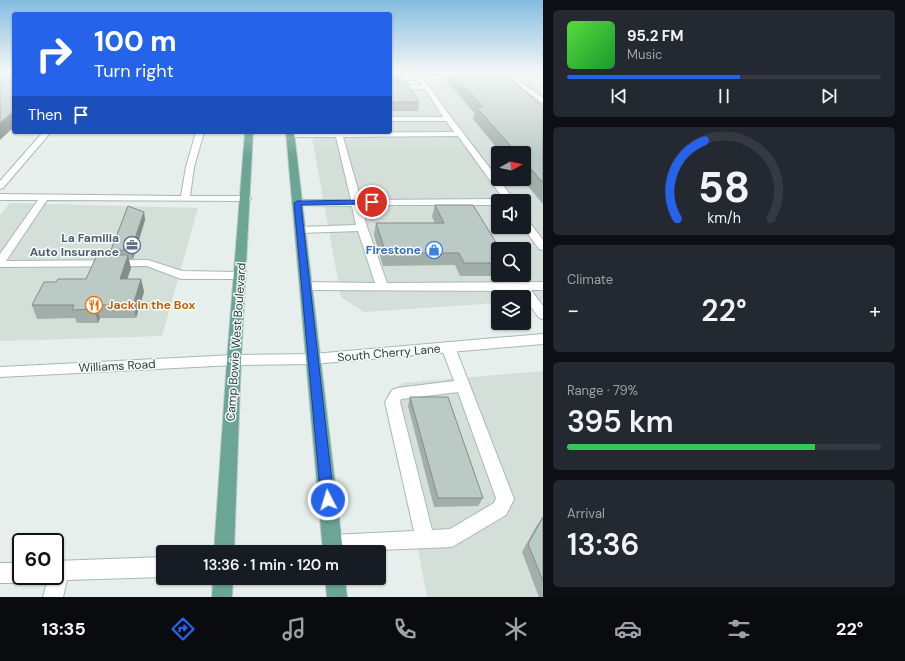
<!DOCTYPE html>
<meta charset="utf-8">
<style>
body{margin:0;font-family:"DM Sans",sans-serif;background:#242831;color:#f1f3f6;height:100vh;display:flex;flex-direction:column;font-size:15px;white-space:nowrap}
*{box-sizing:border-box;margin:0}
p{font-size:13px;color:#9ea1a6}
.icon{flex:none;width:22px;height:22px;fill:none;stroke:currentColor;stroke-width:2;stroke-linecap:round;stroke-linejoin:round}
.map{position:relative;flex:1;overflow:hidden}
.sheet{display:flex;flex-direction:column;gap:10px;padding:10px;background:#0d0f14;width:362px}
.sheet>*{flex:none}
.banner{position:absolute;left:12px;top:12px;width:380px;height:122px;border-radius:4px;box-shadow:0 1px 3px #0004;background:#2563eb;color:#fff;overflow:hidden}
.needle{width:26px;rotate:82deg}
.fabs{position:absolute;left:491px;top:146px;display:grid;gap:8px}
.fabs a{display:grid;place-items:center;width:40px;height:40px;border-radius:4px;background:#171b24;box-shadow:0 1px 3px #0004;font-size:20px}
.speed{position:absolute;left:12px;top:533px;display:flex;gap:8px;font-size:20px;font-weight:700;text-align:center}
.speed>*{display:grid;place-content:center;width:52px;height:52px;border-radius:50%;background:#171b24;box-shadow:0 1px 3px #0004;line-height:1}
.speed .limit{border:2px solid #111;border-radius:6px;background:#fff;color:#111}
.pin{position:absolute;display:grid;place-items:center;width:34px;height:34px;color:#fff;margin:-17px;border:2px solid #fff;border-radius:50%;box-shadow:0 1px 4px #0007}
.me{position:absolute;width:44px;margin:-22px;rotate:355deg;stroke-linejoin:round;filter:drop-shadow(0 0 3px #0008)}
.turn{display:flex;align-items:center;gap:14px;height:84px;padding:0 16px;font-size:18px}
.turn .icon{width:52px;height:52px;stroke-width:2.5}
.turn b{display:block;font-size:28px;line-height:34px}
.then{display:flex;align-items:center;height:38px;padding:0 16px;background:#0003;gap:8px;font-size:15px}
.big{font-size:30px;font-weight:600;line-height:1.1}
.sheet .card{flex:1;display:flex;flex-direction:column;justify-content:center;gap:6px;min-width:0;padding:0 14px;border-radius:6px;background:#242831}
.sheet .dial{align-items:center;gap:0}
.dial svg{height:104px;overflow:visible;fill:none;stroke:#363941;stroke-width:7;stroke-linecap:round;text-anchor:middle}
.dial text{fill:#f1f3f6;stroke:none}
.song{display:flex;align-items:center;gap:12px}
.cover{width:48px;height:48px;border-radius:6px;background:linear-gradient(135deg,hsl(110 70% 55%),hsl(130 70% 35%))}
.played{height:4px;border-radius:2px;background:linear-gradient(90deg,#2563eb 55%,#363941 55%)}
.keys{display:flex;justify-content:space-around;direction:ltr}
.heat{display:flex;justify-content:space-between;align-items:center;font-size:22px;direction:ltr}
.charge{height:6px;border-radius:3px;background:linear-gradient(90deg,#34c759 79%,#363941 0)}
.trip{position:absolute;left:156px;top:545px;width:230px;height:40px;border-radius:4px;background:#171b24;box-shadow:0 1px 3px #0004;font-weight:600;line-height:40px;text-align:center}
.tab-bar{display:flex;height:64px;justify-content:space-around;align-items:center;background:#090b0e;color:#9ea1a6}
.tab-bar .icon{width:28px;height:28px}
.tab-bar .current{color:#2563eb}
.tab-bar b{font-size:18px;color:#f1f3f6}
main{display:flex;flex:1;min-height:0}
.map>svg:first-child{display:block}
.built{fill:#d4dfda;fill-rule:evenodd}
.lines{fill:none;stroke-linecap:round;stroke-linejoin:round}
.service-casing{stroke:#a8b8b2;stroke-width:2}
.minor-casing{stroke:#a8b8b2;stroke-width:2}
.tertiary-casing{stroke:#a8b8b2;stroke-width:2}
.primary-casing{stroke:#c2cac8;stroke-width:2}
.service{fill:#fff;fill-rule:evenodd}
.minor{fill:#fff;fill-rule:evenodd}
.tertiary{fill:#fff;fill-rule:evenodd}
.primary{fill:#6aa596;fill-rule:evenodd}
.wall{fill:#a1aea9}
.shaded-wall{fill:#838d89}
.building{fill:#bbcac4;stroke:#838d89}
.route{fill:#2563eb;stroke:#184099}
.labels{text-anchor:middle;stroke-width:3;stroke-linejoin:round;paint-order:stroke}
.service-label{font-size:12px;font-weight:bold;fill:#4e5e75;stroke:#f7fbf9;text-anchor:end}
.shop-label{font-size:12px;font-weight:bold;fill:#366cbe;stroke:#f7fbf9;text-anchor:end}
.food-label{font-size:12px;font-weight:bold;fill:#c56008;stroke:#f7fbf9;text-anchor:start}
.street-label{font-size:12px;fill:#24423a;stroke:#f7fbf9}
</style>
<main>
<div class="map">
<svg width="543" height="597" viewBox="0 0 543 597">
<rect width="100%" height="100%" fill="#e6efeb"/>
<g class="built">
<path d="M528,79l15,13v208l-19,1v-4h-26v6l-134,9 -23,-15 -30,-165h79v-47zM498,153h26v26h-26zM498,201h26v26h-26zM498,249h26v26h-26z"/>
<path d="M10,203l188,5 -36,128 -162,5v-126z"/>
<path d="M543,371v226h-116l-39,-204 15,-10z"/>
</g>
<g class="lines">
<g class="service-casing">
<g id="service">
<path d="M505,74h4l34,24v5l-38,-27z"/>
<path d="M416,77h4l9,9 15,22 71,93h-10l-47,-65 -115,1 18,63 137,-1 4,2h-4v4h-136l4,19 21,59 156,-1v8h-12l12,16v13l-4,-1 -20,-27 -213,-1 -4,-1 -2,-3 2,-3 4,-1 69,1 -17,-52 -58,2 -5,-3 5,-3 56,-2 -4,-19 -58,-1 -2,-2 5,-3h54l-15,-63h-45l-4,-2 4,-2 163,-1 -8,-11h-56v-4h53l-18,-28 -35,1v-4l32,-1 -6,-6z"/>
<path d="M43,132h8l-48,56 -3,1v-8z"/>
<path d="M196,132h8l-10,35 -4,29h56l3,1 2,2 -2,2 -202,-1 -41,61 142,-1 34,11 57,1 4,1 2,3 -2,3h-62l-34,-13 -147,1v-13l38,-54h-38v-6l181,2 5,-29z"/>
<path d="M524,218l3,1 16,21v10l-4,-1 -16,-22z"/>
<path d="M448,342l5,2 2,3 59,152 -8,16 -54,32 -123,5 -4,-1 -2,-7 2,-7 7,-2 82,-4 -29,-129 7,-12 5,-2 57,-7 -13,-34 2,-3zM458,392l38,106 -2,5 -44,26 -18,1 -32,-128 1,-3z"/>
<path d="M163,557v20l-96,3 -4,17h-20l5,-19 -1,-2h8v-15z"/>
<path d="M0,563h21v13h9l-2,4 -7,3h-21z"/>
</g>
</g>
<g class="minor-casing">
<g id="minor">
<path d="M538,73l-47,4 -3,-2 2,-2z"/>
<path d="M464,75v2l-2,1 -72,3v-4z"/>
</g>
</g>
<g class="tertiary-casing">
<path id="tertiary" d="M543,334v10l-230,20 -79,1 -234,12v-10l234,-12 79,-1z"/>
</g>
<g class="primary-casing">
<g id="primary">
<path d="M245,132h8l-12,228 -7,192h-20l13,-192z"/>
<path d="M286,132h8l49,420h-20z"/>
<path d="M213,578h20l-1,19h-20z"/>
<path d="M325,578h20l2,19h-20z"/>
</g>
</g>
<use href="#service" class="service"/>
<use href="#minor" class="minor"/>
<use href="#tertiary" class="tertiary"/>
<use href="#primary" class="primary"/>
</g>
<g class="wall">
<path d="M390,73l12,3 -1,7 18,19 -1,9h-28z"/>
<path d="M447,73h58l38,34v97l-21,-25h2v-26h-23l-28,-34 2,-5 -29,-34z"/>
<path d="M435,205l63,44v26h6v1h-44l-5,-11 -72,1 -9,-31 2,-12h59l-3,-6z"/>
<path d="M144,212l1,8 -12,39h-5l3,9 -4,11h14l3,13 -8,26h-36l-2,5h-21l-2,-5 -38,1 -5,-14 24,-23 30,-3 26,-24 -1,-5z"/>
<path d="M410,397l73,101 -5,8 -44,1 -26,-101z"/>
<path d="M543,517v80h-4l-17,-45 15,-27z"/>
</g>
<g class="shaded-wall">
<path d="M14,111v16l-14,13v-17z"/>
<path d="M144,212l1,8 -12,39 -2,-9z"/>
<path d="M128,255l3,13 -8,24 -3,-13z"/>
<path d="M141,279l3,13 -8,26 -3,-13z"/>
<path d="M96,305l4,13 -2,5 -4,-14z"/>
</g>
<g class="building">
<path d="M0,73h14v38l-14,12z"/>
<path d="M390,73l11,1 1,2 -12,1v6h17l12,19h-29z"/>
<path d="M452,73h53l38,34v76l-19,-22v-8h-7l-41,-46h7z"/>
<path d="M435,205h38l27,44h-2v14h-34l-5,-10h-73l-10,-30h68z"/>
<path d="M128,206l16,6 -13,38h-20z"/>
<path d="M97,255h31l-8,24h21l-8,26h-37l-2,4 -22,1 2,-5h-42l12,-23h12l2,-3h28z"/>
<path d="M410,397h38l35,101h-45z"/>
<path d="M543,517v64l-15,-37z"/>
</g>
<linearGradient id="sky" x2="0" y2="1"><stop stop-color="#84bce0"/><stop offset="0.46" stop-color="#f4f8f6"/><stop offset="1" stop-color="#f4f8f6" stop-opacity="0"/></linearGradient>
<rect width="543" height="157" fill="url(#sky)"/>
<path class="route" d="M372,200l3,2 -1,2 -73,1 33,295 -2,4 -4,2 -5,-2 -2,-4 -27,-297 3,-2z"/>
<defs>
<g id="office-ring" transform="scale(0.9)"><circle r="9.5" fill="#f7fbf9" stroke="#5c6f8a" stroke-width="1.5"/><path d="M-6-3h4V-5.5h4V-3h4V5H-6ZM-1-4.5V-3h2v-1.5ZM-6 0V1H6V0Z" fill="#5c6f8a"/></g>
<g id="shop-ring" transform="scale(0.9)"><circle r="9.5" fill="#f7fbf9" stroke="#3f7fe0" stroke-width="1.5"/><path d="M-5-2.5h2.3a2.7 3.5 0 0 1 5.4 0H5L5.5 6h-11ZM-1.5-2.5h3a1.5 2.3 0 0 0-3 0Z" fill="#3f7fe0"/></g>
<g id="restaurant-ring" transform="scale(0.9)"><circle r="9.5" fill="#f7fbf9" stroke="#e8710a" stroke-width="1.5"/><path d="M-5-6h1v4h1v-4h1v4h1v-4h1v5L-1.5 .5V6h-2V.5L-5-1ZM5-6V6H3V1.5H1.5Q1.5-4 5-6Z" fill="#e8710a"/></g>
</defs>
<g fill-rule="evenodd">
<use href="#office-ring" x="132" y="245"/>
<use href="#shop-ring" x="434" y="250"/>
<use href="#restaurant-ring" x="94" y="305"/>
</g>
<g class="labels">
<g class="service-label">
<text x="119" y="242">La Familia<tspan x="119" dy="14">Auto Insurance</tspan></text>
</g>
<g class="shop-label">
<text x="421" y="254">Firestone</text>
</g>
<g class="food-label">
<text x="107" y="309">Jack in the Box</text>
</g>
<g class="street-label">
<text transform="translate(236 342) rotate(-86)" y="4">Camp Bowie West Boulevard</text>
<text transform="translate(389 353) rotate(-5)" y="4">South Cherry Lane</text>
<text transform="translate(117 366) rotate(-3)" y="4">Williams Road</text>
</g>
</g>
</svg>
<div class="fabs">
<a><svg class="needle" viewBox="-14 -14 28 28"><path d="M0-13l5 13h-10z" fill="#e53935"/><path d="M0 13l5-13h-10z" fill="#9ea1a6"/></svg></a>
<a><svg class="icon" aria-label="sound" viewBox="0 0 24 24"><path d="M4 9h4l5-4v14l-5-4H4zM17 9q2 3 0 6"/></svg></a>
<a><svg class="icon" aria-label="search" viewBox="0 0 24 24"><circle cx="10" cy="10" r="6"/><path d="M15 15l6 6"/></svg></a>
<a><svg class="icon" aria-label="layers" viewBox="0 0 24 24"><path d="M12 4l9 5-9 5-9-5zM3 14l9 5 9-5"/></svg></a>
</div>
<div class="speed"><div class="limit">60</div></div>
<div class="pin" style="left:372px;top:202px;background:#d93025"><svg class="icon" aria-label="arrive" viewBox="0 0 24 24"><path d="M6 21V4h12l-3 4 3 4H6"/></svg></div>
<svg class="me" style="left:328px;top:500px" viewBox="-20 -20 40 40"><circle r="17" fill="#2563eb" stroke="#fff" stroke-width="3"/><path d="M0-11L8 9 0 5-8 9z" fill="#fff"/></svg>
<div class="trip">13:36 · 1 min · 120 m</div>
<div class="banner">
<div class="turn"><svg class="icon" aria-label="right" viewBox="0 0 24 24"><path d="M7 20v-9h11M14 6l5 5-5 5"/></svg><div><b>100 m</b>Turn right</div></div>
<div class="then">Then<svg class="icon" aria-label="arrive" viewBox="0 0 24 24"><path d="M6 21V4h12l-3 4 3 4H6"/></svg></div>
</div>
</div>
<section class="sheet">
<div class="card">
<div class="song"><i class="cover"></i><div><b>95.2 FM</b><p>Music</p></div></div>
<div class="played"></div>
<div class="keys"><svg class="icon" aria-label="previous" viewBox="0 0 24 24"><path d="M18 5L8 12l10 7zM5 5v14"/></svg><svg class="icon" aria-label="pause" viewBox="0 0 24 24"><path d="M8 5v14M16 5v14"/></svg><svg class="icon" aria-label="next" viewBox="0 0 24 24"><path d="M6 5l10 7-10 7zM19 5v14"/></svg></div>
</div>
<div class="card dial"><svg viewBox="0 0 100 80">
<path d="M14 69A42 42 0 1 1 86 69"/>
<path d="M14 69A42 42 0 0 1 35 9" stroke="#2563eb"/>
<text x="50" y="56" font-size="32" font-weight="700">58</text>
<text x="50" y="72" font-size="11">km/h</text>
</svg></div>
<div class="card"><p>Climate</p>
<div class="heat"><a>−</a><b class="big">22°</b><a>+</a></div>
</div>
<div class="card"><p>Range · 79%</p><b class="big">395 km</b><div class="charge"></div></div>
<div class="card"><p>Arrival</p><b class="big">13:36</b></div>
</section>
</main>
<nav class="tab-bar">
<b>13:35</b>
<svg class="icon current" aria-label="directions" viewBox="0 0 24 24"><path d="M12 3l9 9-9 9-9-9zM9 14v-3h6M13 9l2 2-2 2"/></svg>
<svg class="icon" aria-label="music" viewBox="0 0 24 24"><path d="M9 18V5l10-2v13"/><circle cx="6" cy="18" r="3"/><circle cx="16" cy="16" r="3"/></svg>
<svg class="icon" aria-label="phone" viewBox="0 0 24 24"><path d="M5 4h4l2 5-3 2q2 4 5 5l2-3 5 2v4C11 20 4 13 5 4z"/></svg>
<svg class="icon" aria-label="climate" viewBox="0 0 24 24"><path d="M12 3v18M4 7l16 10M4 17L20 7"/></svg>
<svg class="icon" aria-label="car" viewBox="0 0 24 24"><path d="M5 17H2v-5l4-1 3-4h7l3 4 3 1v5h-3M9 17h6M6 11h13"/><circle cx="7" cy="17" r="2"/><circle cx="17" cy="17" r="2"/></svg>
<svg class="icon" aria-label="filters" viewBox="0 0 24 24"><path d="M4 7h16M4 17h16"/><circle cx="9" cy="7" r="2"/><circle cx="15" cy="17" r="2"/></svg>
<b>22°</b>
</nav>
